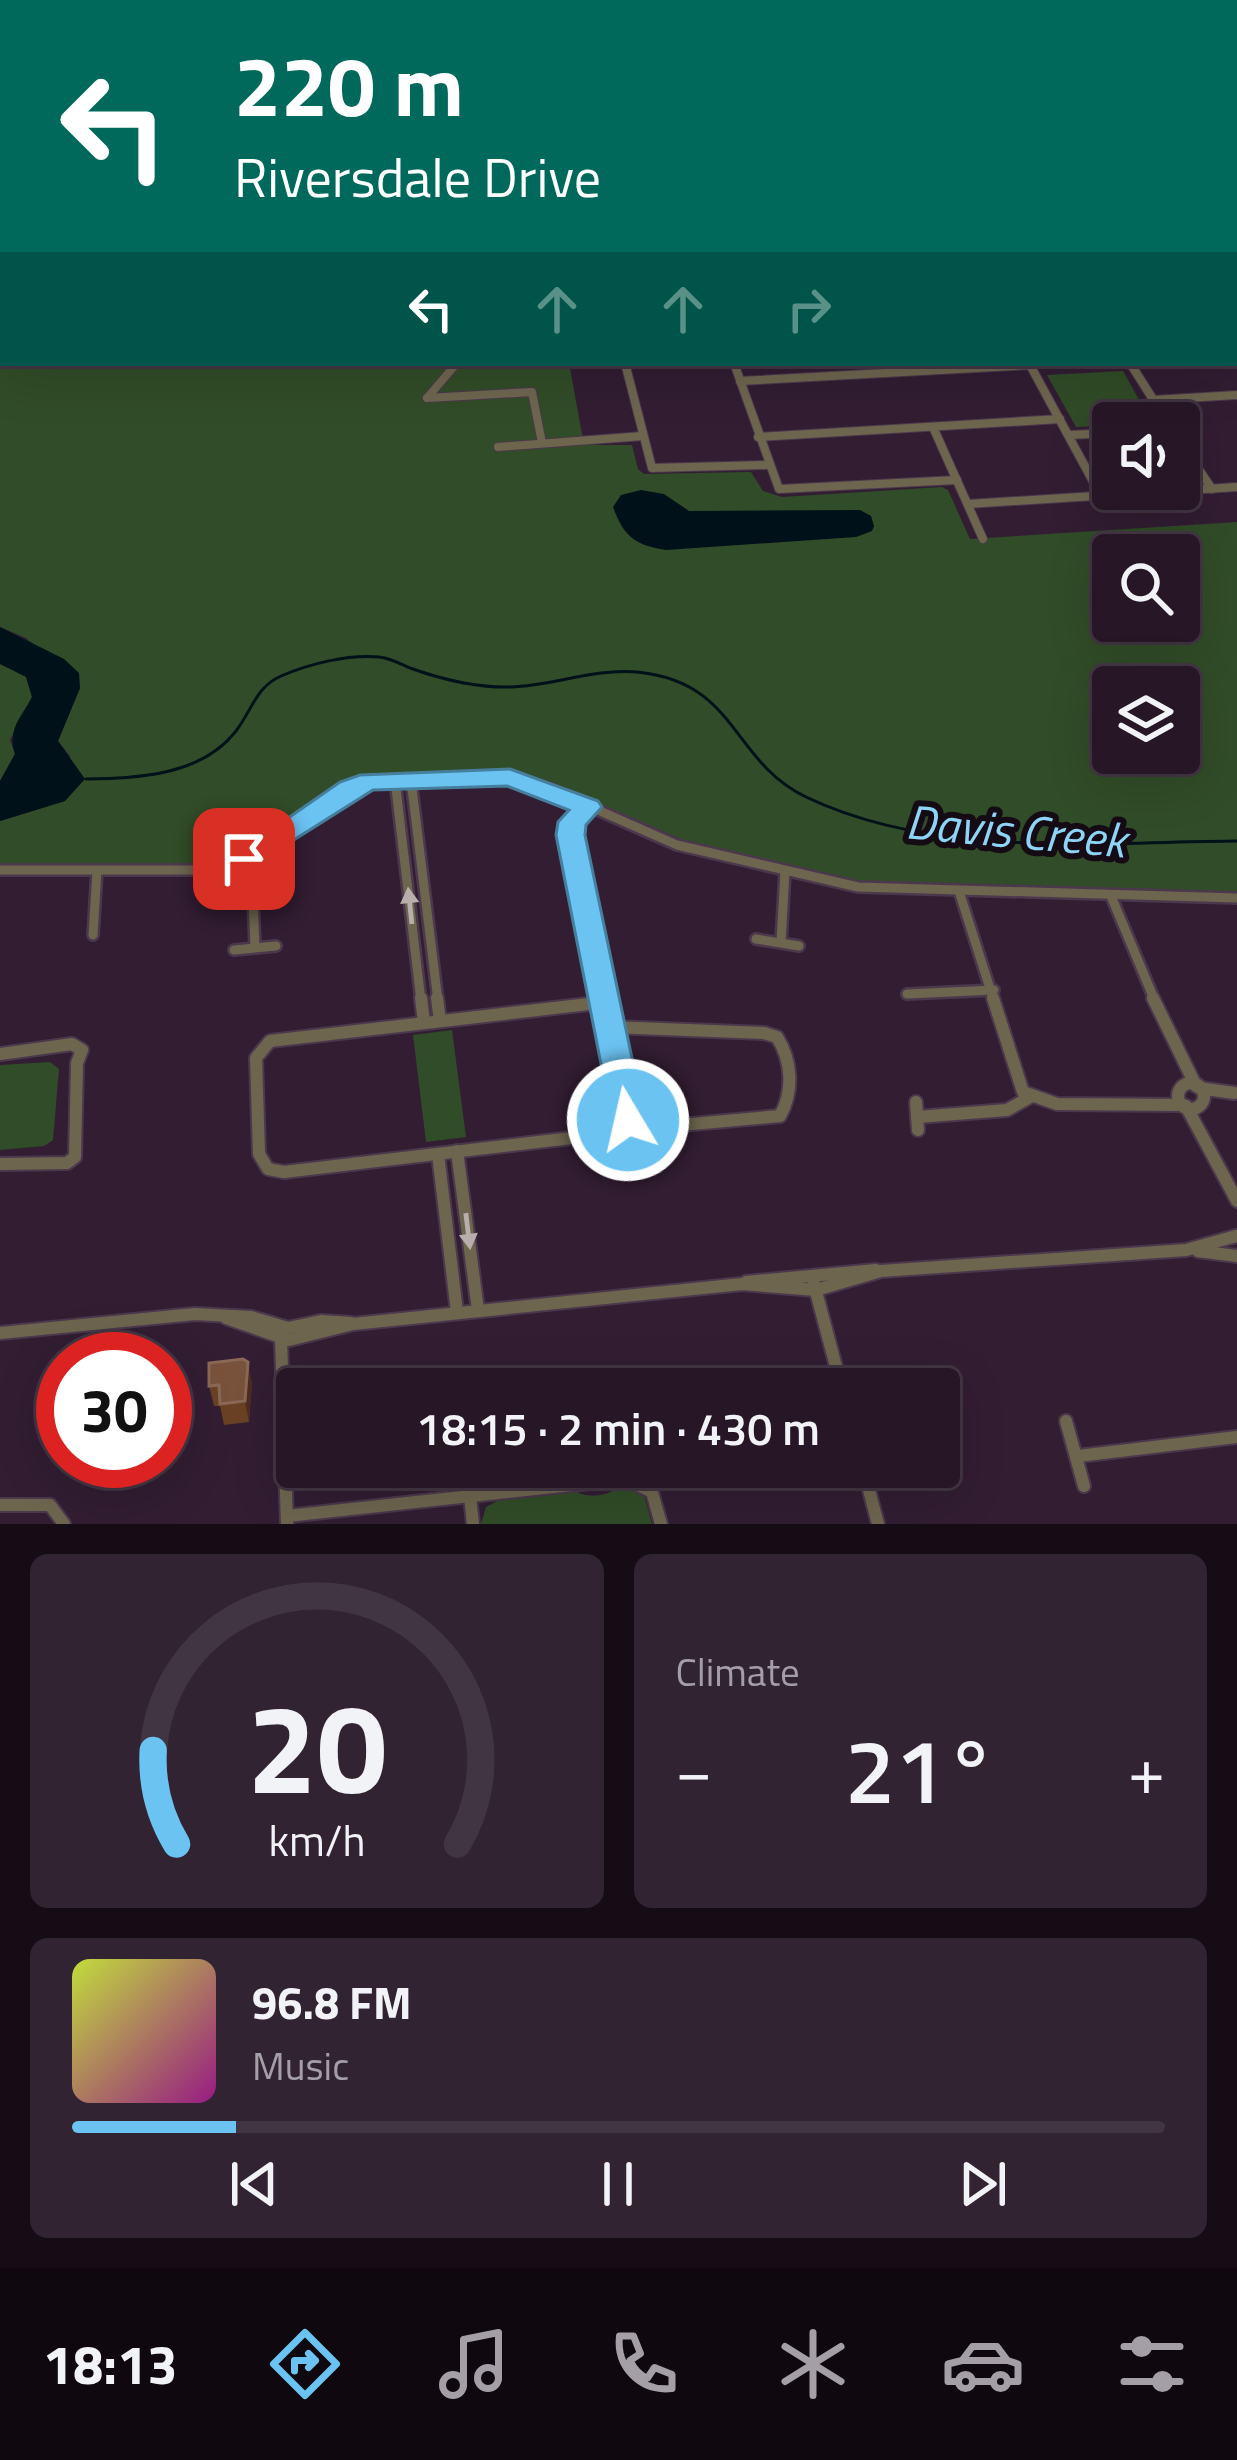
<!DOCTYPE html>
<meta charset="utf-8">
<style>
body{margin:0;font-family:"Titillium Web",sans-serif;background:#322332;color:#f1f3f6;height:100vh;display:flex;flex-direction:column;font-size:45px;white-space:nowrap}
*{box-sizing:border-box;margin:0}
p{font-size:39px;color:#a49fa7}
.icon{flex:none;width:66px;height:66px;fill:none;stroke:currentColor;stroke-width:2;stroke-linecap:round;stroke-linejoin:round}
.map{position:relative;height:1524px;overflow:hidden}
.side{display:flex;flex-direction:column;gap:30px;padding:30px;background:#150c15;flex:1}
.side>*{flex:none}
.banner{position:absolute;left:0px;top:0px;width:1239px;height:366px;box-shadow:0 12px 48px #0002,0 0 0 3px #423543;background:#00695c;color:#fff;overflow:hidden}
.fabs{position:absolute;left:1092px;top:402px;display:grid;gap:24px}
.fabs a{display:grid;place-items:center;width:108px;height:108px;border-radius:12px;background:#261626;box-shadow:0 12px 48px #0002,0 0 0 3px #423543;font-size:60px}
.speed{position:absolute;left:36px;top:1332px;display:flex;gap:24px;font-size:60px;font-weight:700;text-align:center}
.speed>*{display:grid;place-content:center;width:156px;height:156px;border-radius:50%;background:#261626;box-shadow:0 12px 48px #0002,0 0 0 3px #423543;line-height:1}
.speed .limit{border:18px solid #d22;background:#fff;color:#111}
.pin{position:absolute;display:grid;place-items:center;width:102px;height:102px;color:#fff;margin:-51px;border-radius:24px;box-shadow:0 6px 18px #0006}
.me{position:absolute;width:132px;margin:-66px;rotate:351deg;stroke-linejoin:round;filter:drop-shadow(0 0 9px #0008)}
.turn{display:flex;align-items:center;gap:42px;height:252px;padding:0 36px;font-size:54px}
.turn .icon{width:156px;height:156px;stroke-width:2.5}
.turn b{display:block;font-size:84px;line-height:102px}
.lanes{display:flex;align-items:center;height:114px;padding:0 36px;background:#0003;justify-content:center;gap:60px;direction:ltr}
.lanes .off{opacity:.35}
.big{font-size:90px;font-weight:600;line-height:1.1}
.side .card{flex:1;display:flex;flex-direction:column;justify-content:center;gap:18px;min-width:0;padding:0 42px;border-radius:18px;background:#322332}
.side .dial{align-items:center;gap:0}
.dial svg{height:312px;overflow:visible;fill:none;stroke:#423543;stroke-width:7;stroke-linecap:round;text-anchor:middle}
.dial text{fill:#f1f3f6;stroke:none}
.song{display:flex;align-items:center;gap:36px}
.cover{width:144px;height:144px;border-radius:18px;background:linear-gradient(135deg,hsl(70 70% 55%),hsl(310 70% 35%))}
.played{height:12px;border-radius:6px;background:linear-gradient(90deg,#6bc3f2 15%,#423543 15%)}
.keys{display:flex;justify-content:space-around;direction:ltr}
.heat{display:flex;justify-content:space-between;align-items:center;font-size:66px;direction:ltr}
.side .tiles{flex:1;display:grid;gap:30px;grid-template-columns:1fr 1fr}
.card:last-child{grid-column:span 2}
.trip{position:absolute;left:276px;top:1368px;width:684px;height:120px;border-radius:12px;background:#261626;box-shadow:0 12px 48px #0002,0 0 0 3px #423543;font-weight:600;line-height:120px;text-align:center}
.menu{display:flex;height:192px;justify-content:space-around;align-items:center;background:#0f090f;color:#a49fa7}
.menu .icon{width:84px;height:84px}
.menu .current{color:#6bc3f2}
.menu b{font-size:54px;color:#f1f3f6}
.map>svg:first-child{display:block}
.green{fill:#314c28;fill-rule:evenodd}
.water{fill:#011119}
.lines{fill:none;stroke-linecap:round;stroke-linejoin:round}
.stream{stroke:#011119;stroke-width:3}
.street-far3-casing{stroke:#4c384c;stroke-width:9}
.street-far2-casing{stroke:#4c384c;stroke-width:10}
.street-far1-casing{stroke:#4c384c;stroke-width:14}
.street-casing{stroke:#4c384c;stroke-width:16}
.street-far3{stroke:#6e654f;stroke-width:6}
.street-far2{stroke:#6e654f;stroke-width:8}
.street-far1{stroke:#6e654f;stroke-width:9}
.street{stroke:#6e654f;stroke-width:12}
.wall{fill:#6a4124}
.shaded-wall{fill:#4e2b21}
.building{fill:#78523a;stroke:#8a6856;stroke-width:3}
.oneway{fill:#baaead}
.route{fill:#6bc3f2;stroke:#467f9d;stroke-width:3}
.labels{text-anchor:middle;stroke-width:12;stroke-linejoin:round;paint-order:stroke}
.water-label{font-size:48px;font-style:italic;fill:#8dd4f6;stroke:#140b14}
</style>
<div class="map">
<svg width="1237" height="1524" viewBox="0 0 1237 1524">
<rect width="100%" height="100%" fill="#321d32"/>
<g class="green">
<path d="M0,0h189l-186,3 -3,314z"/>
<path d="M0,328l3,35h566l15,82h48l6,24 6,5 107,-2 12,19 19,6 160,-10 6,3 22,49 267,-17v370l-377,-10 -165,-37 -147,-63 -56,-10 -108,2 -27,5 -67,48 -77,37 -213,1v-44l65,-20 5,-45 -12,-15 22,-53 -54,-50 -26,-11zM1113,555h66v66h-66zM1113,687h66v66h-66z"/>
<path d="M1123,371l29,52 -76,4 -29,-52z"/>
<path d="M0,664l26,12 6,21 -22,43 5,14 -15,27z"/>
<path d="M452,1030l14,107 -40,5 -13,-107z"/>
<path d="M50,1062l9,7 -6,71 -9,6 -44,4v-85z"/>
<path d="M620,1486l24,9 8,29h-171l5,-17 13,-7 76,-9c12,8 35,5 45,-5z"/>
</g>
<g class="water">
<path d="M641,490l23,4 25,17 171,-1 11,6 3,10 -2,5 -16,6 -190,13c-31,-5 -42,-13 -53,-43l8,-12z"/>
<path d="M0,627l64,32 15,14 1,15 -22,53 27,38 -20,22 -65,20v-40l15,-27c-8,-25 6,-36 17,-57l-6,-20 -26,-13z"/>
</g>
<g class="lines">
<path class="stream" d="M86,779c52,-1 115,-3 150,-48 16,-21 20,-44 45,-55 28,-12 67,-22 98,-19 12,1 23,8 34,12 31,11 65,19 98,18 42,-1 83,-19 126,-15 101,10 93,88 169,125 130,62 291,45 431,44"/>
<g class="street-far3-casing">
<path id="street-far3" d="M846,3l86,-3"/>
</g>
<g class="street-far2-casing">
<g id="street-far2">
<path d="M625,363l27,105 115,-3"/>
<path d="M734,363l45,126 178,-9"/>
<path d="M1029,363l72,133"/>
<path d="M1130,363l38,60"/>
<path d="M740,381l290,-16"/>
<path d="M427,398l105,-6 10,51"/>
<path d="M427,398l30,-35"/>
<path d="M1153,400l84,-5"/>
<path d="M933,427l50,112"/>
<path d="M1069,435l44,-2"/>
<path d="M758,437l302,-18"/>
<path d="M1179,440l33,49"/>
<path d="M498,447l145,-11"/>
<path d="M968,504l269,-17"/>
</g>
</g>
<g class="street-far1-casing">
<g id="street-far1">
<path d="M395,780l26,221"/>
<path d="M411,780l27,221"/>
<path d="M588,807l-15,15 -2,13 35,166"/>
<path d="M244,859l8,15 3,73"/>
<path d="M0,870h209l35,-11 50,-28 68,-48 137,-6 49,11 129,57 181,42 379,11"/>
<path d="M959,891l35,110"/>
<path d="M1111,896l44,105"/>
<path d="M93,935l4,-64"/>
<path d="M756,939l43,7"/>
<path d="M781,942l4,-71"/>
<path d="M234,950l42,-4"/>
<path d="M907,994l87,-4"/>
</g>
</g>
<g class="street-casing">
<g id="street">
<path d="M421,998l3,24"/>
<path d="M437,998l3,23"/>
<path d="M605,998l24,112 -4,15"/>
<path d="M993,998l30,94 34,12 126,1"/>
<path d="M1153,998l43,88"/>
<path d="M606,1002l-336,39 -14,17 3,96 9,15 16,3 321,-38 20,-9"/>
<path d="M611,1027l153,6 13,4c15,24 17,54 3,79l-121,11 -34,-2"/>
<path d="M0,1054l72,-10 10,6 -5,13 -2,94 -8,6 -67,1"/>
<circle cx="1191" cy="1096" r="13"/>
<path d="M1199,1088l35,5"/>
<path d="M916,1102l2,28"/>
<path d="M1186,1106l51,95"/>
<path d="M917,1117l90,-7 23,-13"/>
<path d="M457,1151l21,159"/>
<path d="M438,1154l19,158"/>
<path d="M1198,1251l39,5"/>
<path d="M746,1282l130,-12"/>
<path d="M814,1284l28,105"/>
<path d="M226,1318l63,22 64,-16 389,-40 74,6 65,-19 305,-21 50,-14"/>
<path d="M0,1333l195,-19 56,3 37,11 33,-7 30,2"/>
<path d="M281,1339l6,185"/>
<path d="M1066,1421l18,65"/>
<path d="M1078,1456l159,-19"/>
<path d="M863,1467l15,57"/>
<path d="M470,1496l3,28"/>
<path d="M0,1505h50l14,19"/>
<path d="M287,1516l339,-37 26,13 9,32"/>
</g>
</g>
<use href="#street-far3" class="street-far3"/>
<use href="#street-far2" class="street-far2"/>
<use href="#street-far1" class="street-far1"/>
<use href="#street" class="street"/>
</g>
<path class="wall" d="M252,1383l-3,39 -25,3 -4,-19h-6l-5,-20z"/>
<path class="shaded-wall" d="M248,1362l4,21 -3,39 -4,-21z"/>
<path class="building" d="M243,1359l5,3 -3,39 -25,3 -1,-19 -10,1v-23z"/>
<defs><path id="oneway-solid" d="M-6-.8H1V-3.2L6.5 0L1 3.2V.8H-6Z" transform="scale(3)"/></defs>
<g class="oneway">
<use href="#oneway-solid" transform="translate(410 906) rotate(-96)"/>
<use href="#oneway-solid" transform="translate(468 1231) rotate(83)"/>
</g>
<path class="route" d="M510,769l88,32 4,6 -16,18 -1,10 60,285 -5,9 -12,4 -11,-4 -5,-9 -56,-285 2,-13 11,-12 -62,-24 -134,4 -119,75 -10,3 -15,-9 111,-77 20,-7z"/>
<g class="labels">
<g class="water-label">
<text transform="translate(1016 831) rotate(5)" y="17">Davis Creek</text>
</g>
</g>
</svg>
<div class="fabs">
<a><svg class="icon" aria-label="sound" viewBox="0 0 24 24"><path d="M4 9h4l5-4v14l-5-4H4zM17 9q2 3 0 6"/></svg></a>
<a><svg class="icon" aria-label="search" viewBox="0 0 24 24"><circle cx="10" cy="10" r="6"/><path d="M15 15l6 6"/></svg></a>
<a><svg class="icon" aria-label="layers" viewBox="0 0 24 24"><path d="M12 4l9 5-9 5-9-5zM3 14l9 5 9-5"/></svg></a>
</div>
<div class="speed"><div class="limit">30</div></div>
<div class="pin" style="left:244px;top:859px;background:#d93025"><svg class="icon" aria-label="arrive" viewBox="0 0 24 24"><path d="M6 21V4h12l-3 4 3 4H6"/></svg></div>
<svg class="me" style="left:628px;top:1120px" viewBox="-20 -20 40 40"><circle r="17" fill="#6bc3f2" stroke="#fff" stroke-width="3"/><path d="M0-11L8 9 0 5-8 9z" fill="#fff"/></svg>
<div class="trip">18:15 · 2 min · 430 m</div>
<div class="banner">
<div class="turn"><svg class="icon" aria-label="left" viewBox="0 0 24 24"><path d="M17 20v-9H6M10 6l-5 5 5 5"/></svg><div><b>220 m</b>Riversdale Drive</div></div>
<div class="lanes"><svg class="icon" aria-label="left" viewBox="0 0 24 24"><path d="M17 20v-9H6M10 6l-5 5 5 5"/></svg><svg class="icon off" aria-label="ahead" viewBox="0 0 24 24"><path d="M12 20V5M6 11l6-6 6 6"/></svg><svg class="icon off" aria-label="ahead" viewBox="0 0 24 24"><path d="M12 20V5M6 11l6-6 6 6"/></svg><svg class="icon off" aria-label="right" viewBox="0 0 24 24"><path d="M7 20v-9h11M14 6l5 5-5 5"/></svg></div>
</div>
</div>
<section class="side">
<div class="tiles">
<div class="card dial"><svg viewBox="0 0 100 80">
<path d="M14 69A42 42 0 1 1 86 69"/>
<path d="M14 69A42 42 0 0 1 8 45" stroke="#6bc3f2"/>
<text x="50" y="56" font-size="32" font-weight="700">20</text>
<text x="50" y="72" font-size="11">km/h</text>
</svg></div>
<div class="card"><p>Climate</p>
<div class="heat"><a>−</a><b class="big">21°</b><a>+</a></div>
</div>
<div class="card">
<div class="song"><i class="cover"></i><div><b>96.8 FM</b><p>Music</p></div></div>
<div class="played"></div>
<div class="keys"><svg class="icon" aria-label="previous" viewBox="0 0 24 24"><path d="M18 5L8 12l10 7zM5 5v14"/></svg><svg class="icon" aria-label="pause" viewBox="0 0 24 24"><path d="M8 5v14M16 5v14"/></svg><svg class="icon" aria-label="next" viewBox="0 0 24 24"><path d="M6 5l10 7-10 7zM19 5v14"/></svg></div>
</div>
</div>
</section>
<nav class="menu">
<b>18:13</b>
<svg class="icon current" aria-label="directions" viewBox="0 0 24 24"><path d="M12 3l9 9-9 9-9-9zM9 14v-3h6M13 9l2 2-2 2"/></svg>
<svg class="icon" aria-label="music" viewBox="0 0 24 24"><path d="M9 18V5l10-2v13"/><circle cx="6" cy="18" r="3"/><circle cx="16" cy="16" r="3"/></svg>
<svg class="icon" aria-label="phone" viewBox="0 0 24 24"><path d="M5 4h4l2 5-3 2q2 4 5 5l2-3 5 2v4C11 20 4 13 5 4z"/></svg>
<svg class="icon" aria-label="climate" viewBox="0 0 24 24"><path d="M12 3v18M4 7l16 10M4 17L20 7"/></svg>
<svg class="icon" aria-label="car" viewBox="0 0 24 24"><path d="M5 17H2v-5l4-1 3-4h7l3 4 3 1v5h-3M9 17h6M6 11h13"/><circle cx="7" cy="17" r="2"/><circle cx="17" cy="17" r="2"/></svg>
<svg class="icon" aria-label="filters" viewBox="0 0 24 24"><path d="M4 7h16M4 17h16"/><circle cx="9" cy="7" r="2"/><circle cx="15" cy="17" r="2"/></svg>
</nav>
